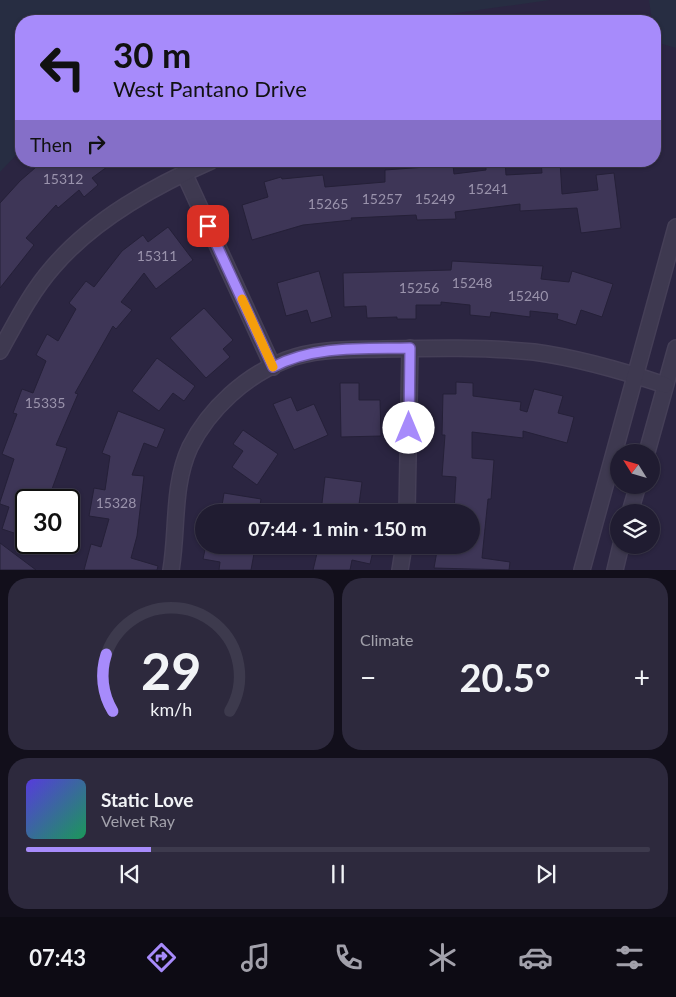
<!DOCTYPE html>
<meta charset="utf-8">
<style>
body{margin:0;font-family:Lato,sans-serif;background:#2d293d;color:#f1f3f6;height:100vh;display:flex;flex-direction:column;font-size:19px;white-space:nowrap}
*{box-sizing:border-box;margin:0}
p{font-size:16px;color:#a2a1ab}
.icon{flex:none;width:28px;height:28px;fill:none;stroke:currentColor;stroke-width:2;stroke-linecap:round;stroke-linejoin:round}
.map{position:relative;height:570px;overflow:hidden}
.panel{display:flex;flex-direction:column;gap:8px;padding:8px;background:#120f1b;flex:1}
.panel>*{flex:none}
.guide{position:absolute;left:15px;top:15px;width:646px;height:152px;border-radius:20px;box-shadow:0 1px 4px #0004,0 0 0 1px #3d3a4d;background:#a78bfb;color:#111;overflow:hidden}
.needle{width:32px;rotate:307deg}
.controls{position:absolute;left:610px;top:444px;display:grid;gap:10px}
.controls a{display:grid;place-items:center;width:50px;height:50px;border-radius:50%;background:#201c31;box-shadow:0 1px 4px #0004,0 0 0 1px #3d3a4d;font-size:25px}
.speed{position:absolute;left:15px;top:489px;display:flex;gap:10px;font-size:25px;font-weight:700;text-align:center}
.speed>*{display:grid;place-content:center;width:65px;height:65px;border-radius:50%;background:#201c31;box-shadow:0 1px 4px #0004,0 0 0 1px #3d3a4d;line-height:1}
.speed .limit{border:2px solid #111;border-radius:8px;background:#fff;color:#111}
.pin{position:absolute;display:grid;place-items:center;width:42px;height:42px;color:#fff;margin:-21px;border-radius:10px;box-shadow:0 2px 8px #0006}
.me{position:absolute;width:55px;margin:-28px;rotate:0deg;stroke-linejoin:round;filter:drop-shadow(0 0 4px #0008)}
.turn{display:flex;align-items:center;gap:18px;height:105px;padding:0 15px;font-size:22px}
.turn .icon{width:65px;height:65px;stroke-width:2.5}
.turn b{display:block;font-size:35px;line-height:42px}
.then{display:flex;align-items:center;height:48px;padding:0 15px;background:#0003;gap:10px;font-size:19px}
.big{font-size:38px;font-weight:700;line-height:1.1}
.panel .card{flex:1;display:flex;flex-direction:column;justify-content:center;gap:8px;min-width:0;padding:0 18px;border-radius:20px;background:#2d293d}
.panel .dial{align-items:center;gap:0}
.dial svg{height:130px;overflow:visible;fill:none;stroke:#3d3a4d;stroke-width:7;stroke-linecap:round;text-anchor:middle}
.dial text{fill:#f1f3f6;stroke:none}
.song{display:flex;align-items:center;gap:15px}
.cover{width:60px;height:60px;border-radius:8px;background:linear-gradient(135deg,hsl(250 70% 55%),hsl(150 70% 35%))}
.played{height:5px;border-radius:2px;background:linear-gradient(90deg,#a78bfb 20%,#3d3a4d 20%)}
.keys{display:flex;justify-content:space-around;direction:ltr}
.heat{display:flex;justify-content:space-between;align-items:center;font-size:28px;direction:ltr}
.panel .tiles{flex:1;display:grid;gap:8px;grid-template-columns:1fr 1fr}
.card:last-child{grid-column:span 2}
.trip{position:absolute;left:195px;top:504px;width:285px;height:50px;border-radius:25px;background:#201c31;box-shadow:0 1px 4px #0004,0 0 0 1px #3d3a4d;font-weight:700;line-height:50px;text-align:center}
.menu{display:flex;height:80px;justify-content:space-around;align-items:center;background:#0d0b14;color:#a2a1ab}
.menu .icon{width:35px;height:35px}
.menu .active{color:#a78bfb}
.menu b{font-size:22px;color:#f1f3f6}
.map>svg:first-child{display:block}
.green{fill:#272d42}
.building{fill:#3e3657;stroke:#252038}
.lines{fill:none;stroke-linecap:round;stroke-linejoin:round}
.minor-casing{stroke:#453f57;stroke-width:18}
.minor{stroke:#3e3950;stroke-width:15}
.route-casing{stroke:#6d5aa3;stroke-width:12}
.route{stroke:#a78bfb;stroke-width:9}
.slow{stroke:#f59e0b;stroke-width:9}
.labels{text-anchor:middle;stroke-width:5;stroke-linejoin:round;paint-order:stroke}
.number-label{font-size:14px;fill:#9a93ac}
</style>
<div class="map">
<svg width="676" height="570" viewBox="0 0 676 570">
<rect width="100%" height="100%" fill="#2b2541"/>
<g class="green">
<path d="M0,0h550l-150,21h-379v129l-21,22z"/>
<path d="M649,0h27v48l-21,-6v-21h-3z"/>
</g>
<g class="building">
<path d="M43,161h72l-23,17 6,7 -14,12 -5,-7 -21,18 -2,-3 -30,33 8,7 -34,43v-85l20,-22z"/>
<path d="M505,161l1,14 36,-2 -1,-12h19l2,33 36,-4 -2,-15 18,-2 7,55 -40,5 -4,-25 -57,3v-7l-65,8 1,7 -39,1 -1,-5 -65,3 1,2 -49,5 -51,15 -10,-35 26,-8 -4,-15 17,-5 1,2 41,-4 2,12 60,-5v-12l68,-5 1,9 32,-4v-8z"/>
<path d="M168,227l25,33 -37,29 -12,-16 -23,29 11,8 -16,19 -3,-3 -38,67 3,1 -22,51 11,3 -19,52h-22v37l-24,-8 7,-22 -9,-3v-2l14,-43 -12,-5 15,-40 -4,-1 9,-24 11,4 13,-32 -10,-6 11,-21 11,7 18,-32 -7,-6 17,-22 8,6 28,-36 21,-16 5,7z"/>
<path d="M452,261l91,5 -2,13 28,3 3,-11 41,13 -11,33 -21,-7 -5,15 -19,-6 1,-5 -28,-3v6l-39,-5 -1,5 -20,-2v-10l-29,-3v3h-25v14h-19v-2l-30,1 -1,-12 -22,1 -1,-34 108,-3z"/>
<path d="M319,271l13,46 -21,6 -4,-13 -21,6 -9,-33z"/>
<path d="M204,308l29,32 -10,9 7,8 -24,21 -36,-40z"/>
<path d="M157,358l38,28 -11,15 -11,-8 -14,18 -27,-20z"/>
<path d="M456,382l17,1v13l48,6 -1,8 7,2 7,-23 29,7 -5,17 16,4 -7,26 -44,-12v7l-51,-6v26l22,2 -3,39h-3l-6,59 28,4 -1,8 -75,-2 4,-23h33v-33h-17l2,-35 -14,-1 3,-41h-3l1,-41h13z"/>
<path d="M340,383h19v17h21l1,36 -40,1z"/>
<path d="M291,397l6,14 17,-7 14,31 -34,15 -21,-46z"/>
<path d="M118,411l47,18 -8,19 -13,-5 -12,32 12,1 -7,60 -6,22 27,8 -1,4h-73l7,-26 10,3 8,-28 -20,-3 5,-28 11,2 5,-34 -8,-3z"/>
<path d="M243,430l35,24 -21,31 -25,-18 11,-16 -10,-7z"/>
<path d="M325,477l37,5 -4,30h-37z"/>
<path d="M224,493l37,6 -2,13h-38z"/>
<path d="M0,543l36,27h-36z"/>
<path d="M206,545h31l18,3 -4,22h-32l1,-8 -17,-3z"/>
<path d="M319,545h48l7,2 -4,17 -18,-4 -2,10h-37z"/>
</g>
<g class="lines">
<g class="minor-casing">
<g id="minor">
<path d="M184,173l89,194"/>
<path d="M0,351c16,-29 31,-59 53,-84 41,-48 101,-81 158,-106"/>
<path d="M647,452l29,-104"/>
<path d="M407,512l3,-164"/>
<path d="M630,512l8,-27"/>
<path d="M171,570c7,-41 1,-84 19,-123 19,-38 56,-72 96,-87 30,-12 65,-10 97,-11 50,-1 101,-2 151,3 44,6 89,19 131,33"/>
<path d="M400,570l4,-25"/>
<path d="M582,570l94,-343"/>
<path d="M615,570l6,-25"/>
</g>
</g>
<use href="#minor" class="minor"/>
</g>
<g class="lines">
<g class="route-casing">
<path id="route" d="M208,226l65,141c41,-22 92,-18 137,-19l-1,80"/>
</g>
<use href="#route" class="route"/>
<path class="slow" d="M242,299l31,68"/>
</g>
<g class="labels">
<g class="number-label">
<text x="63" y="184">15312</text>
<text x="488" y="194">15241</text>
<text x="382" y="204">15257</text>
<text x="435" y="204">15249</text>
<text x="328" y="209">15265</text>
<text x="157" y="261">15311</text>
<text x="472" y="288">15248</text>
<text x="419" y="293">15256</text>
<text x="528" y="301">15240</text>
<text x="45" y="408">15335</text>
<text x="116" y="508">15328</text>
</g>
</g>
</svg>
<div class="controls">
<a><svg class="needle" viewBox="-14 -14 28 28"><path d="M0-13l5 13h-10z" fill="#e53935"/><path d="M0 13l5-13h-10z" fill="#a2a1ab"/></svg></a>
<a><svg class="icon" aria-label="layers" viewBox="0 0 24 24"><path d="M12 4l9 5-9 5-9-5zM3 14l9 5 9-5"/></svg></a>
</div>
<div class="speed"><div class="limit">30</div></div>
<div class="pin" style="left:208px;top:226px;background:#d93025"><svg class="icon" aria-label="arrive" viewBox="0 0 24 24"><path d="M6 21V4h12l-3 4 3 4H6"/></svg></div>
<svg class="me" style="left:409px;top:428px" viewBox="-20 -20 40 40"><circle r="19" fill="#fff"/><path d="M0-13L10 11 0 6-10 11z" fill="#a78bfb"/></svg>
<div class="trip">07:44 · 1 min · 150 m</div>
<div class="guide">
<div class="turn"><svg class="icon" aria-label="left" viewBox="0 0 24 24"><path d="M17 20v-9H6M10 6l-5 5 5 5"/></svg><div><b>30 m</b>West Pantano Drive</div></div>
<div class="then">Then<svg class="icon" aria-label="right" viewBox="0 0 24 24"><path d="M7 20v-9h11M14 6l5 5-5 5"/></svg></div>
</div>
</div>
<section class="panel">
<div class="tiles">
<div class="card dial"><svg viewBox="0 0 100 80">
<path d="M14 69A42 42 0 1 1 86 69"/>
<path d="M14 69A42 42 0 0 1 10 34" stroke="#a78bfb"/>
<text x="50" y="56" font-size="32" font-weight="700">29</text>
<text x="50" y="72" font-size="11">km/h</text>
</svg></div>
<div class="card"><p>Climate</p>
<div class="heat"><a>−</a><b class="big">20.5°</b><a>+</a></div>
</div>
<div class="card">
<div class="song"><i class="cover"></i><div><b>Static Love</b><p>Velvet Ray</p></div></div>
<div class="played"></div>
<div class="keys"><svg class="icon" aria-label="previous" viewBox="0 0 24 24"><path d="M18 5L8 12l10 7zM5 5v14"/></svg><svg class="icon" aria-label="pause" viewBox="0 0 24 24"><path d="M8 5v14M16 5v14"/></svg><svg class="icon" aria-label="next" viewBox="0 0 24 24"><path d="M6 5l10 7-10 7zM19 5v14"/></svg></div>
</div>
</div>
</section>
<nav class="menu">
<b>07:43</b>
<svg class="icon active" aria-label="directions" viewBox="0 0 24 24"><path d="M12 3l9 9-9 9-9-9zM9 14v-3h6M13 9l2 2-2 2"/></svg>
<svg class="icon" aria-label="music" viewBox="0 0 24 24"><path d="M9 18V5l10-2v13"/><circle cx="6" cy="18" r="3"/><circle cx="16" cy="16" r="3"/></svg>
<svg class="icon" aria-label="phone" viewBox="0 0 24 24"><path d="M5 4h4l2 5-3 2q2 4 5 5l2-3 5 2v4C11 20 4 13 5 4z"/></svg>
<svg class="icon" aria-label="climate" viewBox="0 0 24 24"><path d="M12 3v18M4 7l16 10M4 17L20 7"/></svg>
<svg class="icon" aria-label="car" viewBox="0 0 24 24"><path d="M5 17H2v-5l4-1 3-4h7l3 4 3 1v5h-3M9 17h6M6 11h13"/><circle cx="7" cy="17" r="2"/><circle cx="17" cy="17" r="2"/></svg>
<svg class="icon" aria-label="filters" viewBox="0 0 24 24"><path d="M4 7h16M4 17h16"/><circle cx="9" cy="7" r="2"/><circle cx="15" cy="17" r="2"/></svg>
</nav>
